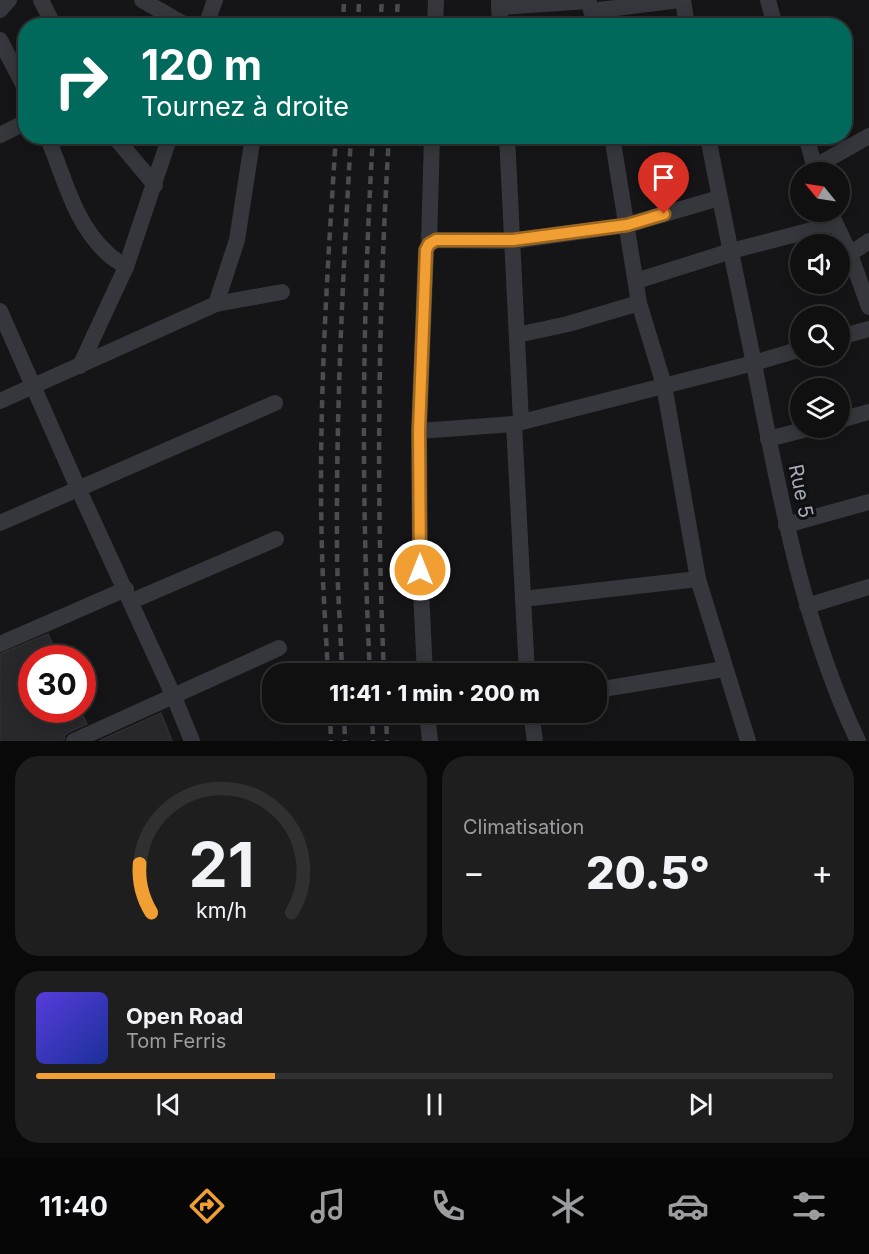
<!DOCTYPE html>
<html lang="fr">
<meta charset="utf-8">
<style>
body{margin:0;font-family:Inter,sans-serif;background:#1e1e1f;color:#f1f3f6;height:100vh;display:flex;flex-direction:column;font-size:22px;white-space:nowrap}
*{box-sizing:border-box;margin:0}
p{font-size:20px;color:#9c9d9f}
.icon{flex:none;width:33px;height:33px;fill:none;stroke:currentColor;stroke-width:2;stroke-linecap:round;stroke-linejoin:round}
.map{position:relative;height:741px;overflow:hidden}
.details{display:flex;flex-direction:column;gap:15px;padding:15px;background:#090909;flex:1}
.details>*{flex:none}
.guide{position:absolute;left:18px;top:18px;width:834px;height:126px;border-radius:24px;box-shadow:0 3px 15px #0003,0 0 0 2px #303031;background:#00695c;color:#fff;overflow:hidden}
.needle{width:39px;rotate:300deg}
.buttons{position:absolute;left:790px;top:162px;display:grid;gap:12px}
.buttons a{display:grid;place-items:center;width:60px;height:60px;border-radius:50%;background:#101011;box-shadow:0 3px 15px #0003,0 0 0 2px #303031;font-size:30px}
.speed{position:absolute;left:18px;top:645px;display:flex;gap:12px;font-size:30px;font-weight:700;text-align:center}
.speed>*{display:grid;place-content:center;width:78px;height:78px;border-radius:50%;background:#101011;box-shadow:0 3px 15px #0003,0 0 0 2px #303031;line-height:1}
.speed .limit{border:9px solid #d22;background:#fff;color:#111}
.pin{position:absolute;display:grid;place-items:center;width:51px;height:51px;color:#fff;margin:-62px -26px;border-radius:50% 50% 50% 0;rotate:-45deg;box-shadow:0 0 6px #0007}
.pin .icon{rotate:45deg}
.me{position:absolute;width:66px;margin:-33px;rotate:0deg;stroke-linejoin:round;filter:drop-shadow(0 0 4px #0008)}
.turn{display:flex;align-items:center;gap:21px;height:126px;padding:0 24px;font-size:27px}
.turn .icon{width:78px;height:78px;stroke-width:2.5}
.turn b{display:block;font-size:42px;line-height:51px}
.big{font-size:45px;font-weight:800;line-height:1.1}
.details .tile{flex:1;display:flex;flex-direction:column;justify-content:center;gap:9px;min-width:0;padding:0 21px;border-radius:24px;background:#1e1e1f}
.details .dial{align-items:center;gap:0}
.dial svg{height:156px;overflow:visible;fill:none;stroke:#303031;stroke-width:7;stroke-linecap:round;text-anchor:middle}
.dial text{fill:#f1f3f6;stroke:none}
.song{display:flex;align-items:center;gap:18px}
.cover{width:72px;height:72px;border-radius:9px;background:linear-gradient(135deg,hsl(250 70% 55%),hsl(230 70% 35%))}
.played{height:6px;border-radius:3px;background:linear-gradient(90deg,#f19f32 30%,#303031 30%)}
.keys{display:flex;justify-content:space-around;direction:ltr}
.heat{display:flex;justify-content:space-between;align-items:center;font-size:33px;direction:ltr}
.details .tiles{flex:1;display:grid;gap:15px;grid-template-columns:1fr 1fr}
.tile:last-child{grid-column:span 2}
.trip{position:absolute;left:262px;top:663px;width:345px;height:60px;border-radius:24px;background:#101011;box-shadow:0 3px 15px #0003,0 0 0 2px #303031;font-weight:800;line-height:60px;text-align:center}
.tabs{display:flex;height:96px;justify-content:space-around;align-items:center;background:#060607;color:#9c9d9f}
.tabs .icon{width:42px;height:42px}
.tabs .active{color:#f19f32}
.tabs b{font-size:27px;color:#f1f3f6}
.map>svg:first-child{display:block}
.building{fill:#28282b;stroke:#2f2f33;stroke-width:1.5}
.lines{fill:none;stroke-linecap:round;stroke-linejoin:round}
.minor{stroke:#36373c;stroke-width:16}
.rail{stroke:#494c51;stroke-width:4.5;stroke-dasharray:8 6;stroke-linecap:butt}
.route-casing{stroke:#9d6720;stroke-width:15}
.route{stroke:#f19f32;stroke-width:10}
.labels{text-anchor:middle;stroke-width:6;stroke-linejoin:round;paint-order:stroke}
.street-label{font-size:20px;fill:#a7adb7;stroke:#101012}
</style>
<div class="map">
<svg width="869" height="741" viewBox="0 0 869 741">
<rect width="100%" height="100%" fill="#151517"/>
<g class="building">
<path d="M48,634l11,24h-27v52h48l7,14 -18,8 -4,3 -1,6h-64v-87z"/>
<path d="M161,713l11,28h-73z"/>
</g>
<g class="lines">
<g class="minor">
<path d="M41,0l13,26"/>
<path d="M142,0l45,26"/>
<path d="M499,0l1,26"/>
<path d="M683,0l4,26"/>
<path d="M768,0l7,26"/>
<path d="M499,7l90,-6"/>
<path d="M0,10l9,-10"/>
<path d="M591,11l89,-11"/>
<path d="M206,26l9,-26"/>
<path d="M435,26l1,-26"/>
<path d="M0,40l26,50"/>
<path d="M0,135l26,-13"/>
<path d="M47,136c17,40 27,87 60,117 5,5 12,9 19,14"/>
<path d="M114,136l41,49"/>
<path d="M507,136l14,285"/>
<path d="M612,136l27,167 25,82 34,194 50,162"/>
<path d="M708,136c14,77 31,152 46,228 25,128 48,259 104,377"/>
<path d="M806,136l10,36"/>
<path d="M814,167l55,-31"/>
<path d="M830,212l20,42 19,53"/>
<path d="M429,244l3,-108"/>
<path d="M850,254l19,-13"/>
<path d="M636,281l95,-30 104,-27"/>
<path d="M216,304l21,-64 16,-104"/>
<path d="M0,311l78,177 96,209 18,44"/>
<path d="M517,335l51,-11 71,-21"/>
<path d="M840,337l29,-8"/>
<path d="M80,366l46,-99 44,-131"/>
<path d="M0,401l216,-97 66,-12"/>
<path d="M840,420l29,-8"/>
<path d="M514,424l13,250"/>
<path d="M419,431l95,-7 240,-61 47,-14"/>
<path d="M768,439l43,-11"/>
<path d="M0,523l275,-120"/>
<path d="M786,525l83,-23"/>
<path d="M523,599l175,-20"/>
<path d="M132,601l144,-62"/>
<path d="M807,606l62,-19"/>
<path d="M0,644l126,-55"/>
<path d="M425,674l-5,-104 -1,-139 7,-181 3,-6 7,-4 77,1 114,-16 92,-27"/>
<path d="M597,690l127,-21"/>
<path d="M427,712l3,29"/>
<path d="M531,712l4,29"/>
<path d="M427,715l19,-3"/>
<path d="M74,741l205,-93"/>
</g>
<g class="rail">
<path d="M343,26l1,-26"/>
<path d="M358,26l1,-26"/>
<path d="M380,26l2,-26"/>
<path d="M396,26l2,-26"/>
<path d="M328,674c-2,-41 -5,-82 -6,-123 -4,-138 5,-277 14,-415"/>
<path d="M342,674c-1,-43 -5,-86 -5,-128 -1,-137 6,-273 14,-410"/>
<path d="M370,674c-9,-179 -8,-359 3,-538"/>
<path d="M384,674c-8,-179 -6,-359 5,-538"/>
<path d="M330,712l1,29"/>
<path d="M344,712l1,29"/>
<path d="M372,712l1,29"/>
<path d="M386,712l1,29"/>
</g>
</g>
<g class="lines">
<g class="route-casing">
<path id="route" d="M420,570l-1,-139 7,-181 3,-6 7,-4h77l114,-15 37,-11"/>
</g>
<use href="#route" class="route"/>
</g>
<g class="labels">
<g class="street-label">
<text transform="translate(801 491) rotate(78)" y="7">Rue 5</text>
</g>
</g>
</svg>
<div class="buttons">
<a><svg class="needle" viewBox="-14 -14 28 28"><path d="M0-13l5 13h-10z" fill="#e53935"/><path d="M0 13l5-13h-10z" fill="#9c9d9f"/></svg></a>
<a><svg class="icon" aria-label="sound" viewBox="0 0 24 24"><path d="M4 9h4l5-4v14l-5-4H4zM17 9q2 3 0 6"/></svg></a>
<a><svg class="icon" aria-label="search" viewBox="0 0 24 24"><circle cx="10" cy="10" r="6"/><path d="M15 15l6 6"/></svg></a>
<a><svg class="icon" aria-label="layers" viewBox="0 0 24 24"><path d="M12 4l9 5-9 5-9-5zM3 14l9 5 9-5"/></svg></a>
</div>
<div class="speed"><div class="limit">30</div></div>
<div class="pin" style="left:664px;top:214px;background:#d93025"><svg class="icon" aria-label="arrive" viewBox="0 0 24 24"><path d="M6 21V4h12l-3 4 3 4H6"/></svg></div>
<svg class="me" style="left:420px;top:570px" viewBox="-20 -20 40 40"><circle r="17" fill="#f19f32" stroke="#fff" stroke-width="3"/><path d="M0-11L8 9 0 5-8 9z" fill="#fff"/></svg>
<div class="trip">11:41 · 1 min · 200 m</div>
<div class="guide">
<div class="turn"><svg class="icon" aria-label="right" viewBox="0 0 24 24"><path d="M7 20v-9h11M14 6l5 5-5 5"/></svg><div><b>120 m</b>Tournez à droite</div></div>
</div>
</div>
<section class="details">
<div class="tiles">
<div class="tile dial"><svg viewBox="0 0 100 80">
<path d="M14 69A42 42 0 1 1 86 69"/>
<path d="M14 69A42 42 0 0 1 8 44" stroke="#f19f32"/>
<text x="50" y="56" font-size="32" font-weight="700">21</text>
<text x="50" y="72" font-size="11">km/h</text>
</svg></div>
<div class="tile"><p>Climatisation</p>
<div class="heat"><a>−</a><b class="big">20.5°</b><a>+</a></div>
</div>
<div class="tile">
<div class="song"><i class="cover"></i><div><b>Open Road</b><p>Tom Ferris</p></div></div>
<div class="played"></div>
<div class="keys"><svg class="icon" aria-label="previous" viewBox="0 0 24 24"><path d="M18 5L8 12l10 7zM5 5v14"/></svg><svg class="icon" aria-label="pause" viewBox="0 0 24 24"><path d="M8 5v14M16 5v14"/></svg><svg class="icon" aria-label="next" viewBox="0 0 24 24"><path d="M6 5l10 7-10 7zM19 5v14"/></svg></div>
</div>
</div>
</section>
<nav class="tabs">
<b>11:40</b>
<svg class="icon active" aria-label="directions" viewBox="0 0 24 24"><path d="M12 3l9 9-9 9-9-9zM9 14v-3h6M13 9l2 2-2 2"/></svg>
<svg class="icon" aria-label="music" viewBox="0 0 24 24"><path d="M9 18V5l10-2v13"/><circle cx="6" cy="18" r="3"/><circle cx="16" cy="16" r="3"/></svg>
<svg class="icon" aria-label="phone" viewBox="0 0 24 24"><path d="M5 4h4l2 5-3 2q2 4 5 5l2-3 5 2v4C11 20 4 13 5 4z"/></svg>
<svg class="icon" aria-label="climate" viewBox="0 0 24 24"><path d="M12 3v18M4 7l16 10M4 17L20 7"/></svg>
<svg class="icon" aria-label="car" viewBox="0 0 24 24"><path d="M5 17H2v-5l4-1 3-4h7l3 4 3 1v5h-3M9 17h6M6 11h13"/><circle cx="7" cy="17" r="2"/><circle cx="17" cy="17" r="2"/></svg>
<svg class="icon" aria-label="filters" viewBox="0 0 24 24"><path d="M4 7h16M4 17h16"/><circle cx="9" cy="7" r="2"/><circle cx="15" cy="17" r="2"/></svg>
</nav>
